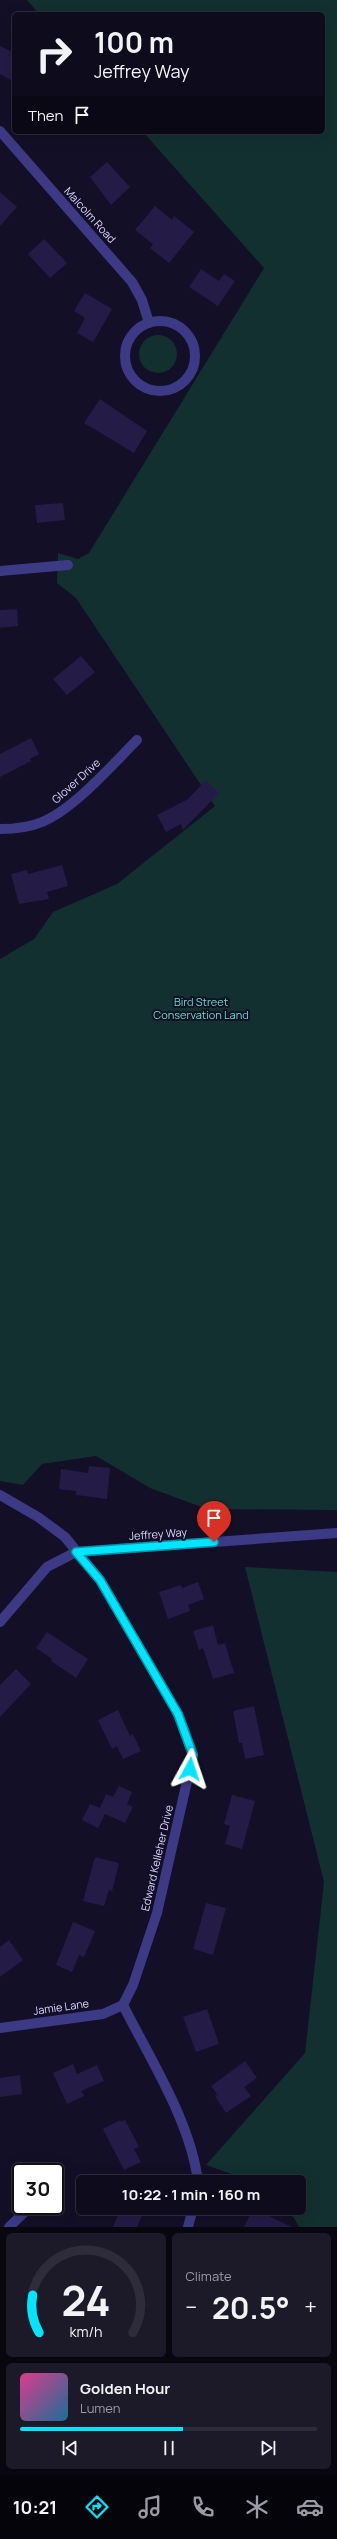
<!DOCTYPE html>
<meta charset="utf-8">
<style>
body{margin:0;font-family:Manrope,sans-serif;background:#1c1929;color:#f1f3f6;height:100vh;display:flex;flex-direction:column;font-size:15px;white-space:nowrap}
*{box-sizing:border-box;margin:0}
p{font-size:13px;color:#9b9ba3}
.icon{flex:none;width:22px;height:22px;fill:none;stroke:currentColor;stroke-width:2;stroke-linecap:round;stroke-linejoin:round}
.map{position:relative;height:2227px;overflow:hidden}
.sheet{display:flex;flex-direction:column;gap:6px;padding:6px;background:#08060f;flex:1}
.sheet>*{flex:none}
.hud{position:absolute;left:12px;top:12px;width:313px;height:122px;border-radius:6px;box-shadow:0 4px 16px #0002,0 0 0 1px #2e2b3b;background:#0e0b1c;color:#f1f3f6;overflow:hidden}
.speed{position:absolute;left:12px;top:2163px;display:flex;gap:8px;font-size:20px;font-weight:700;text-align:center}
.speed>*{display:grid;place-content:center;width:52px;height:52px;border-radius:50%;background:#0e0b1c;box-shadow:0 4px 16px #0002,0 0 0 1px #2e2b3b;line-height:1}
.speed .limit{border:2px solid #111;border-radius:6px;background:#fff;color:#111}
.pin{position:absolute;display:grid;place-items:center;width:34px;height:34px;color:#fff;margin:-41px -17px;border-radius:50% 50% 50% 0;rotate:-45deg;box-shadow:0 0 4px #0007}
.pin .icon{rotate:45deg}
.me{position:absolute;width:44px;margin:-22px;rotate:5deg;stroke-linejoin:round;filter:drop-shadow(0 0 3px #0008)}
.turn{display:flex;align-items:center;gap:14px;height:84px;padding:0 16px;font-size:18px}
.turn .icon{width:52px;height:52px;stroke-width:2.5}
.turn b{display:block;font-size:28px;line-height:34px}
.then{display:flex;align-items:center;height:38px;padding:0 16px;background:#0003;gap:8px;font-size:15px}
.big{font-size:30px;font-weight:700;line-height:1.1}
.sheet .tile{flex:1;display:flex;flex-direction:column;justify-content:center;gap:6px;min-width:0;padding:0 14px;border-radius:6px;background:#1c1929}
.sheet .dial{align-items:center;gap:0}
.dial svg{height:104px;overflow:visible;fill:none;stroke:#2e2b3b;stroke-width:7;stroke-linecap:round;text-anchor:middle}
.dial text{fill:#f1f3f6;stroke:none}
.song{display:flex;align-items:center;gap:12px}
.cover{width:48px;height:48px;border-radius:6px;background:linear-gradient(135deg,hsl(330 70% 55%),hsl(200 70% 35%))}
.played{height:4px;border-radius:2px;background:linear-gradient(90deg,#00e5ff 55%,#2e2b3b 55%)}
.keys{display:flex;justify-content:space-around;direction:ltr}
.heat{display:flex;justify-content:space-between;align-items:center;font-size:22px;direction:ltr}
.sheet .tiles{flex:1;display:grid;gap:6px;grid-template-columns:1fr 1fr}
.tile:last-child{grid-column:span 2}
.trip{position:absolute;left:76px;top:2175px;width:230px;height:40px;border-radius:6px;background:#0e0b1c;box-shadow:0 4px 16px #0002,0 0 0 1px #2e2b3b;font-weight:700;line-height:40px;text-align:center}
.tab-bar{display:flex;height:64px;justify-content:space-around;align-items:center;background:#06040b;color:#9b9ba3}
.tab-bar .icon{width:28px;height:28px}
.tab-bar .active{color:#00e5ff}
.tab-bar b{font-size:18px;color:#f1f3f6}
.map>svg:first-child{display:block}
.green{fill:#12302f}
.building{fill:#241b47}
.lines{fill:none;stroke-linecap:round;stroke-linejoin:round}
.street{stroke:#3d3a85;stroke-width:10}
.route-casing{stroke:#0095a6;stroke-width:10}
.route{stroke:#00e5ff;stroke-width:7}
.labels{text-anchor:middle;stroke-width:4;stroke-linejoin:round;paint-order:stroke}
.street-label{font-size:11px;fill:#d9d4ff;stroke:#130f26}
.park-label{font-size:11px;fill:#5fe0c0;stroke:#130f26}
</style>
<div class="map">
<svg width="337" height="2227" viewBox="0 0 337 2227">
<rect width="100%" height="100%" fill="#130f26"/>
<g class="green">
<path d="M27,0h310v1510l-130,-1 -57,-21 -54,-32 -54,8 -19,21 -23,-4v-522l34,-20 19,-27 64,-28 98,-78 -139,-208 -19,-15 1,-30 20,6 11,-6 175,-285 -121,-136h180v-118h-284z"/>
<circle cx="158" cy="354" r="19"/>
<path d="M245,1567l92,5v655h-38l-5,-9 -11,-10h16v-26h-45l-48,-17 99,-112 19,-171z"/>
</g>
<g class="building">
<path d="M0,46l14,7v29l-14,-8z"/>
<path d="M107,162l23,25 -19,18 -21,-28z"/>
<path d="M0,192l17,15 -17,19z"/>
<path d="M155,206l17,14 2,-4 20,16 -25,31 -19,-15 3,-4 -18,-14z"/>
<path d="M44,239l23,24 -17,15 -22,-24z"/>
<path d="M201,269l18,12 5,-7 11,7 -17,25 -29,-19z"/>
<path d="M85,293l27,16 -19,33 -16,-9 8,-15 -11,-7z"/>
<path d="M100,399l47,32 -13,22 -50,-30z"/>
<path d="M63,503l2,17 -28,3 -2,-18z"/>
<path d="M17,609l1,17 -18,2v-18z"/>
<path d="M81,656l14,16 -28,23 -14,-16z"/>
<path d="M31,738l8,16 -9,5 1,2 -31,16v-23z"/>
<path d="M206,780l13,13 -36,37 -2,-6 -15,8 -9,-17 31,-16z"/>
<path d="M62,865l6,21 -21,6 2,7 -30,5 -8,-30 16,-4 1,4z"/>
<path d="M89,1466l21,2 -3,31 -31,-4v-4l-17,-2 2,-20 27,4z"/>
<path d="M198,1582l6,17 -16,6 2,6 -22,8 -9,-27 22,-7 1,3z"/>
<path d="M213,1625l5,20 7,-2 9,30 -21,6 -10,-31 -4,2 -6,-19z"/>
<path d="M47,1632l41,27 -12,19 -25,-17 1,-2 -16,-11z"/>
<path d="M16,1669l15,15 -31,33v-32z"/>
<path d="M254,1706l10,49 -19,4 -3,-16h-3l-6,-32z"/>
<path d="M118,1710l12,26 3,-2 8,17 -18,8 -6,-13 -5,3 -14,-29z"/>
<path d="M119,1786l13,6 -5,12 6,3 -8,16 -20,-9 -7,14 -16,-8 8,-16 10,4 6,-14 7,3z"/>
<path d="M232,1795l23,6 -13,48 -17,-5 5,-18 -6,-2z"/>
<path d="M95,1857l24,6 -7,28 -3,-1 -5,16 -21,-5z"/>
<path d="M206,1903l20,5 -13,47 -20,-6z"/>
<path d="M73,1922l22,9 -11,26 -5,-2 -7,17 -16,-7z"/>
<path d="M9,1940l14,20 -23,17v-30z"/>
<path d="M207,2009l12,35 -23,8 -13,-35z"/>
<path d="M245,2061l12,17 -13,9 7,9 -25,17 -11,-17 2,-2 -6,-8z"/>
<path d="M73,2064l4,10 20,-9 7,16 -23,10 3,5 -17,8 -14,-31z"/>
<path d="M20,2075l2,19 -22,3v-19z"/>
<path d="M120,2120l1,2 4,-2 14,27 -5,2 7,13 -17,8 -21,-41z"/>
<path d="M121,2208h24l-8,19h-24z"/>
<path d="M253,2208h18l-4,7 25,12h-48z"/>
</g>
<g class="lines">
<g class="street">
<path d="M0,131l132,151 10,18 7,23"/>
<circle cx="160" cy="356" r="35"/>
<path d="M0,571l68,-6"/>
<path d="M0,829c15,0 28,-1 42,-7 32,-13 70,-57 95,-82"/>
<path d="M0,1495l38,22 27,20 35,43 78,134 15,41 -36,158 -24,72 -10,20c27,54 68,117 75,177"/>
<path d="M0,1622l47,-55 29,-15 261,-19"/>
<path d="M0,2028l103,-14 20,-9"/>
<path d="M9,2227l22,-21"/>
<path d="M188,2227l5,-19"/>
</g>
</g>
<g class="lines">
<g class="route-casing">
<path id="route" d="M190,1769l3,-14 -15,-41 -78,-134 -24,-28 138,-10"/>
</g>
<use href="#route" class="route"/>
</g>
<g class="labels">
<g class="street-label">
<text transform="translate(90 215) rotate(48)" y="4">Malcolm Road</text>
<text transform="translate(76 781) rotate(-42)" y="4">Glover Drive</text>
<text transform="translate(158 1534) rotate(-4)" y="4">Jeffrey Way</text>
<text transform="translate(157 1858) rotate(-77)" y="4">Edward Kelleher Drive</text>
<text transform="translate(61 2007) rotate(-8)" y="4">Jamie Lane</text>
</g>
<g class="park-label">
<text x="201" y="1006">Bird Street<tspan x="201" dy="13">Conservation Land</tspan></text>
</g>
</g>
</svg>
<div class="speed"><div class="limit">30</div></div>
<div class="pin" style="left:214px;top:1542px;background:#d93025"><svg class="icon" aria-label="arrive" viewBox="0 0 24 24"><path d="M6 21V4h12l-3 4 3 4H6"/></svg></div>
<svg class="me" style="left:190px;top:1769px" viewBox="-20 -20 40 40"><path d="M0-17L14 15 0 8-14 15z" fill="#00e5ff" stroke="#fff" stroke-width="4"/></svg>
<div class="trip">10:22 · 1 min · 160 m</div>
<div class="hud">
<div class="turn"><svg class="icon" aria-label="right" viewBox="0 0 24 24"><path d="M7 20v-9h11M14 6l5 5-5 5"/></svg><div><b>100 m</b>Jeffrey Way</div></div>
<div class="then">Then<svg class="icon" aria-label="arrive" viewBox="0 0 24 24"><path d="M6 21V4h12l-3 4 3 4H6"/></svg></div>
</div>
</div>
<section class="sheet">
<div class="tiles">
<div class="tile dial"><svg viewBox="0 0 100 80">
<path d="M14 69A42 42 0 1 1 86 69"/>
<path d="M14 69A42 42 0 0 1 9 40" stroke="#00e5ff"/>
<text x="50" y="56" font-size="32" font-weight="700">24</text>
<text x="50" y="72" font-size="11">km/h</text>
</svg></div>
<div class="tile"><p>Climate</p>
<div class="heat"><a>−</a><b class="big">20.5°</b><a>+</a></div>
</div>
<div class="tile">
<div class="song"><i class="cover"></i><div><b>Golden Hour</b><p>Lumen</p></div></div>
<div class="played"></div>
<div class="keys"><svg class="icon" aria-label="previous" viewBox="0 0 24 24"><path d="M18 5L8 12l10 7zM5 5v14"/></svg><svg class="icon" aria-label="pause" viewBox="0 0 24 24"><path d="M8 5v14M16 5v14"/></svg><svg class="icon" aria-label="next" viewBox="0 0 24 24"><path d="M6 5l10 7-10 7zM19 5v14"/></svg></div>
</div>
</div>
</section>
<nav class="tab-bar">
<b>10:21</b>
<svg class="icon active" aria-label="directions" viewBox="0 0 24 24"><path d="M12 3l9 9-9 9-9-9zM9 14v-3h6M13 9l2 2-2 2"/></svg>
<svg class="icon" aria-label="music" viewBox="0 0 24 24"><path d="M9 18V5l10-2v13"/><circle cx="6" cy="18" r="3"/><circle cx="16" cy="16" r="3"/></svg>
<svg class="icon" aria-label="phone" viewBox="0 0 24 24"><path d="M5 4h4l2 5-3 2q2 4 5 5l2-3 5 2v4C11 20 4 13 5 4z"/></svg>
<svg class="icon" aria-label="climate" viewBox="0 0 24 24"><path d="M12 3v18M4 7l16 10M4 17L20 7"/></svg>
<svg class="icon" aria-label="car" viewBox="0 0 24 24"><path d="M5 17H2v-5l4-1 3-4h7l3 4 3 1v5h-3M9 17h6M6 11h13"/><circle cx="7" cy="17" r="2"/><circle cx="17" cy="17" r="2"/></svg>
</nav>
